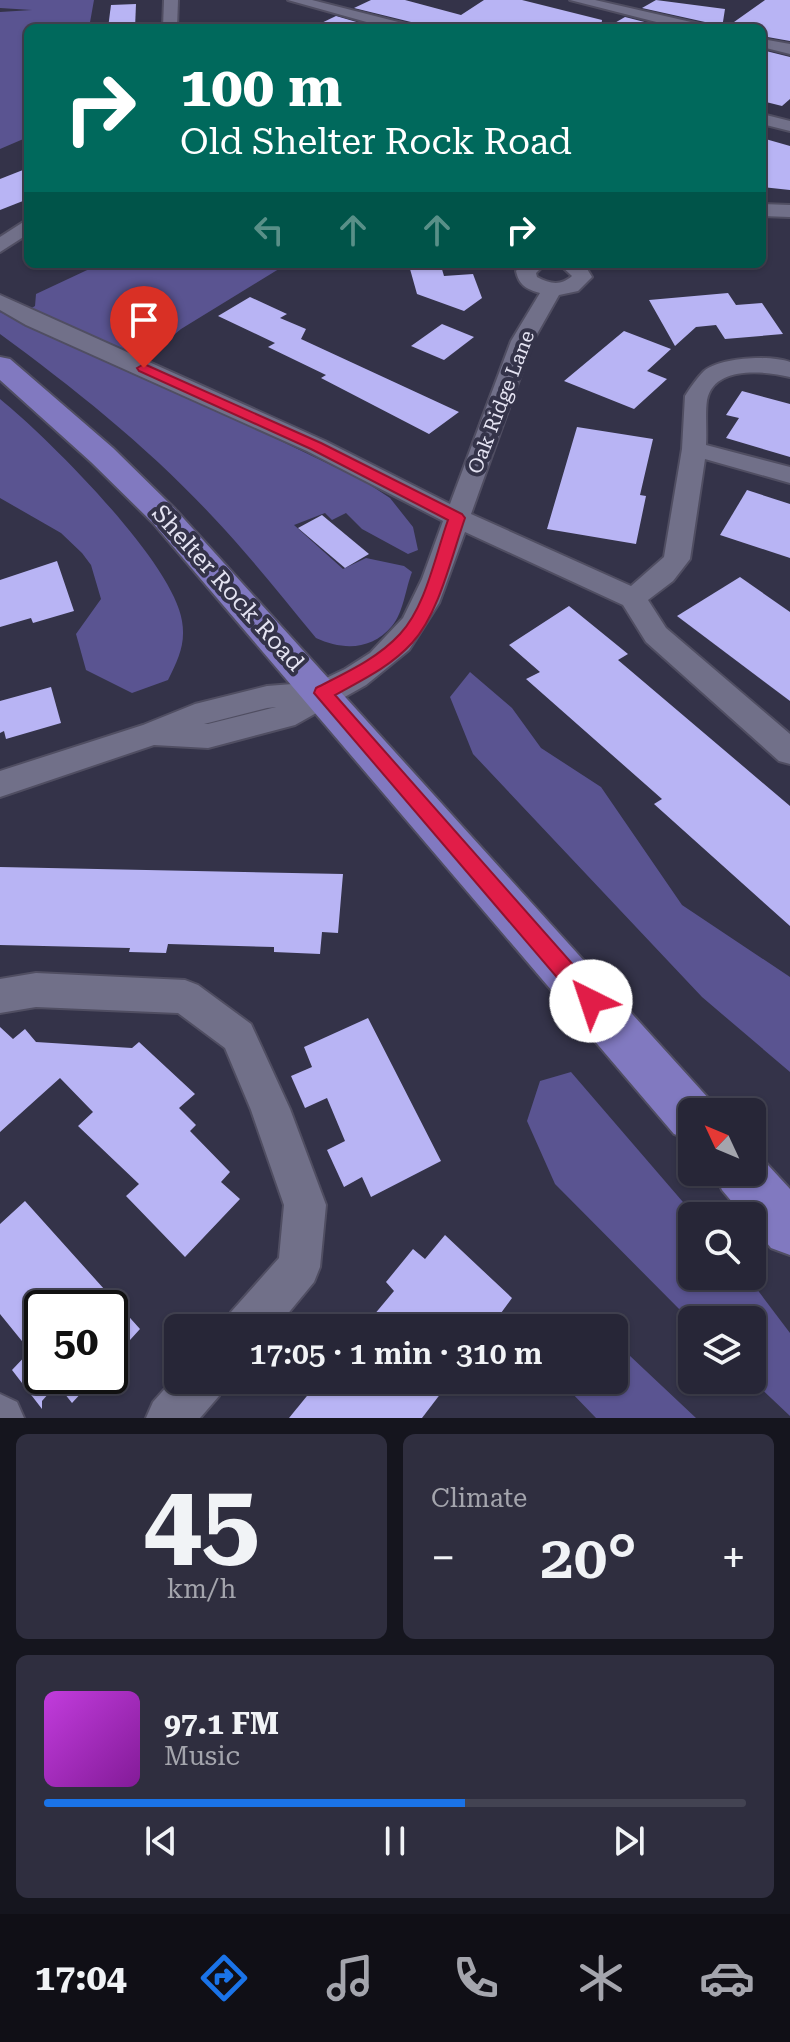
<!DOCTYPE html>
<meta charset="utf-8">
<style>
body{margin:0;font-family:"Roboto Serif",serif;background:#2f2e3f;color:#f1f3f6;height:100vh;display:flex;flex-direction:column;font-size:30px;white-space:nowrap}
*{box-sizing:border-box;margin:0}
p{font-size:26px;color:#a4a5ad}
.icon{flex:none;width:44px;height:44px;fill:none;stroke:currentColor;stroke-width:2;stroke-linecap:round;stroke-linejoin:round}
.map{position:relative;height:1418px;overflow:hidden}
.drawer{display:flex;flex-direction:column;gap:16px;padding:16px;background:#15151e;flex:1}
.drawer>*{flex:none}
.banner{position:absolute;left:24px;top:24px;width:742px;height:244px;border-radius:12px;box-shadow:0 2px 6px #0004,0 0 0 2px #434352;background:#00695c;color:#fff;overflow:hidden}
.needle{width:52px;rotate:314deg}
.buttons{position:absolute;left:678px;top:1098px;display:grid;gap:16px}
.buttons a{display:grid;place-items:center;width:88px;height:88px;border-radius:12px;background:#272637;box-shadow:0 2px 6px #0004,0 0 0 2px #434352;font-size:40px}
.speed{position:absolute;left:24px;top:1290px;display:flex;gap:16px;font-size:40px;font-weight:700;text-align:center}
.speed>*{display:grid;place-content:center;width:104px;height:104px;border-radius:50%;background:#272637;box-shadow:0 2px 6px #0004,0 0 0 2px #434352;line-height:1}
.speed .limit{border:4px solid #111;border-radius:12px;background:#fff;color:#111}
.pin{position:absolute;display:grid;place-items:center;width:68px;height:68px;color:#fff;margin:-82px -34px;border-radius:50% 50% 50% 0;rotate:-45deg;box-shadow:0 0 8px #0007}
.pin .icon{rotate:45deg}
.me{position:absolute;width:88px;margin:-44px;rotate:319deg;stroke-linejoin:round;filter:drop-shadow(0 0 6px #0008)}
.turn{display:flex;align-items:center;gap:28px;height:168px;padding:0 24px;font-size:36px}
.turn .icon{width:104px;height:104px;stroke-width:2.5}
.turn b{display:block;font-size:56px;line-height:68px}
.lanes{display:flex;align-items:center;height:76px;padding:0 24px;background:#0003;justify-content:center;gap:40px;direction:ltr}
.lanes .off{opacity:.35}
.big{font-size:60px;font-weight:600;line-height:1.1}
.drawer .card{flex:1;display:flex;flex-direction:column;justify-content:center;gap:12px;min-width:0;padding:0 28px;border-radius:12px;background:#2f2e3f}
.drawer .dial{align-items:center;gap:0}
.dial b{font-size:104px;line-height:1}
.song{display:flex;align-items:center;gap:24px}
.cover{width:96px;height:96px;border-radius:12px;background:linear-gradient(135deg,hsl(290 70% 55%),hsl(290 70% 35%))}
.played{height:8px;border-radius:4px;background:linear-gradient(90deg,#1a73e8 60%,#434352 60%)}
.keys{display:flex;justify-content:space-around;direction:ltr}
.heat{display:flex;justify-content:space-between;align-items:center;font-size:44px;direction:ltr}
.drawer .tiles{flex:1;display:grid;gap:16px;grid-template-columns:1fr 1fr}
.card:last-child{grid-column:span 2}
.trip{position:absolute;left:164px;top:1314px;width:464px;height:80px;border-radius:12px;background:#272637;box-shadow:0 2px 6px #0004,0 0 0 2px #434352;font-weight:600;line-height:80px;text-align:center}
.tabs{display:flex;height:128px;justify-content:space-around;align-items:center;background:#100f16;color:#a4a5ad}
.tabs .icon{width:56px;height:56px}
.tabs .selected{color:#1a73e8}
.tabs b{font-size:36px;color:#f1f3f6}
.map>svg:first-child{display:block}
.green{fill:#5a5491}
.building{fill:#b8b4f4}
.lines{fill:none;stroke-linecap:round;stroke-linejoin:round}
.minor-casing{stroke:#504e62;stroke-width:4}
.major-casing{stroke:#504e62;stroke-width:4}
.minor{fill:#717089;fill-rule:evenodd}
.major{fill:#8179c0;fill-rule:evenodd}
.route{fill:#e11d48;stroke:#92132f;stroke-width:2}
.labels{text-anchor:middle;stroke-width:8;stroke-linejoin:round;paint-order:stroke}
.far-street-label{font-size:20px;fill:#e4e3f2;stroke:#343349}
.street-label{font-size:24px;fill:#e4e3f2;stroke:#343349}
</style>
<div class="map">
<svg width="790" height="1418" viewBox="0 0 790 1418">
<rect width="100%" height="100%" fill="#343349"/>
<g class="green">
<path d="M0,0h94l-5,28h-61v109l-28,12v-137l32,-2 -32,-2z"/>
<path d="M100,264h187l-106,65 -23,19 -20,7 -108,-46 5,-3 1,-12z"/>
<path d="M0,312l111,47 253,122 26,17 23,29 5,23 -10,4 -46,-25 -16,-16 -14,7 -7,-7 -31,12 49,44 23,-11 38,8 8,6c-6,15 -9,42 -20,54 -21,25 -50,24 -76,12 -34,-41 -67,-83 -103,-121 -64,-69 -138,-128 -213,-183z"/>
<path d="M0,399c48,39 173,163 182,222 4,23 -4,39 -14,59l-36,13 -46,-23 -10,-36 25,-35 -10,-34 -9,-12 -21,-20 -61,-35z"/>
<path d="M470,672l42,36 29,40 60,39 81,118 108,72v95l-88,-75 -229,-243 -23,-57z"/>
<path d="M571,1072l124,144h-3v60h55l43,57v83l-38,-36v-60l-60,2 -137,-138 -28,-63 13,-40z"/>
<path d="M614,1345l15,10 67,63h-100l-27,-28 -4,-10h49z"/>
</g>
<g class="building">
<path d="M371,0h34l56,15 23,-15h38l80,20 -1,8h-186l-4,-6 -57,-14z"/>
<path d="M656,0l69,9 -3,19h-13l-4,-6 -63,-14z"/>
<path d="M765,0h25v41l-28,-5v-8l-28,-6z"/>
<path d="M136,4l-1,24h-27l3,-23z"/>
<path d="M336,16l41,12h-66z"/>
<path d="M625,17l43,11h-62z"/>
<path d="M762,50l28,7v42l-8,7 -20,-5z"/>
<path d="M762,138l28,8v44l-28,-3z"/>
<path d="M28,168v31l-28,11v-31z"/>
<path d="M441,266l3,10 29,-2 9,24 -18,13 -47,-17 -7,-25z"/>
<path d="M728,293l8,12 26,-2 21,31 -58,5 -9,-14 -20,2 -21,19 -26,-46z"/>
<path d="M250,297l37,17 -7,4 26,11 -5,10 158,73 -30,22 -108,-56 5,-3 -58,-28 7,-4 -57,-27z"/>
<path d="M442,324l32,13 -30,23 -33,-14z"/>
<path d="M624,331l47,18 -24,22 20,8 -33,30 -70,-28z"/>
<path d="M742,391l48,13v53l-64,-19 13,-20 -13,-3z"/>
<path d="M577,427l76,12 -13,56 6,1 -10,48 -89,-15z"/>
<path d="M747,490l43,14v54l-70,-23z"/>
<path d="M322,515l47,39 -24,14 -47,-40z"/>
<path d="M57,561l17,50 -41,12 -2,-5 -31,9v-47z"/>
<path d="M740,577l50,35v89l-113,-85z"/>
<path d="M569,606l59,48 -10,6 172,146v120l-136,-122 8,-5 -136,-120 14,-7 -31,-27z"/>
<path d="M51,687l10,36 -55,16 -2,-8 -4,2v-32z"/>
<path d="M0,867l343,7 -5,59 -16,-1 -2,22 -46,-2v-5l-106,-3 -2,9 -37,-1 1,-4 -130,-3z"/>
<path d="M368,1018l73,143 -70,36 -9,-20 -18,10 -17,-37 18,-9 -18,-43 -22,10 -14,-32 21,-9 -8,-20z"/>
<path d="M0,1027l13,12 12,-10 11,13 96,6 7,-6 56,52 -16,14 17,17 -6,6 40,41 -9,10 19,17 -55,58 -59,-61 13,-12 -61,-58 15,-14 -33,-34 -60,54z"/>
<path d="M25,1201l115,128 -30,33v-54h-68v68h55l-25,27 -15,-19 -15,17v8l-30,-39 18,-19 -30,-37v-90z"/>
<path d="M445,1235l67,63 -22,30h-127l31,-37 -8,-9 27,-33 12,10z"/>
<path d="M320,1380h131l-29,38h-133z"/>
</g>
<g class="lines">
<g class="minor-casing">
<g id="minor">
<path d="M164,0h14l-1,28h-14z"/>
<path d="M288,0h24l98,25 2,3h-24z"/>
<path d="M570,0h25l109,25 2,3h-26z"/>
<path d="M762,39l28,5v10l-28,-7z"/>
<path d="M762,114l28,7v10l-28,-7z"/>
<path d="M762,204l28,1v12l-28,-1z"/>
<path d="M28,219v15l-28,18v-15z"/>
<path d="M522,264h23l-9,9 1,4c13,7 24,9 35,-1l-13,-12h25l8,13 -14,14 -19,4 -26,46 -62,173 160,72 33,-29 18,-108 3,-53c5,-8 12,-18 19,-25 17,-14 66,-16 86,-9v15c-25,-6 -76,-12 -83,23 -2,14 0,30 -1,45l84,22v16l-85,-24 -15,100 -17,22 -25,19 18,28 124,106v30l-11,-3 -133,-119 -23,-37 -158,-73 -26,71 -30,47 -43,35 -71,40 -87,23 -54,-3 -154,52v-26l143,-46 52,-21 72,-18 51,-4 27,-13 25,-16 33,-35 19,-39 21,-58 -136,-70 -281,-126 -26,-15v-15l325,146 125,63 61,-163 29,-48c-14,-4 -21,-8 -24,-22zM276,707l-68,17h-4l63,-16z"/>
<path d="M36,973l149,7 13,5 53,39 39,85 36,96 -6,62 -6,15 -38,46h-51l6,-16 48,-54 5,-53 -33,-95 -26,-62 -47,-35 -142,-6 -36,6v-34z"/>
<path d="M178,1374v6h48l-7,16 -19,22h-54l7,-16z"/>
<path d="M0,1394l17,8 7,16h-24z"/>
</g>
</g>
<g class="major-casing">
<g id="major">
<path d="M0,357l10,2 103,89 62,61 535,591 5,12h-23v29l-18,-7 -521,-611 -62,-61 -91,-82z"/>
<path d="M752,1151l6,3 32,35v66l-19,-7 -19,-23v-9h-8l-22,-26 -8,-18h38z"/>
</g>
</g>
<use href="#minor" class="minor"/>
<use href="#major" class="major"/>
</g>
<path class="route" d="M144,364l177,79 141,71 3,4c-13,37 -26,96 -53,125 -22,24 -50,37 -77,52l264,299 4,7 -4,8 -8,3 -7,-3 -270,-316 2,-5c29,-15 61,-29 84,-54 26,-28 35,-78 48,-114l-137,-71 -172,-78 -2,-3z"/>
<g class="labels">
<g class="far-street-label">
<text transform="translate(501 402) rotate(-69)" y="7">Oak Ridge Lane</text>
</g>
<g class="street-label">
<text transform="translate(228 588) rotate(48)" y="8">Shelter Rock Road</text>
</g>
</g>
</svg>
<div class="buttons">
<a><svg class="needle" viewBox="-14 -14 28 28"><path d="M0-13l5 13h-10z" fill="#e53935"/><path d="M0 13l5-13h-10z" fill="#a4a5ad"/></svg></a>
<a><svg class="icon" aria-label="search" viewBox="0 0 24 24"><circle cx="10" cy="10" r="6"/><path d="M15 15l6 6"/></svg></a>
<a><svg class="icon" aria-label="layers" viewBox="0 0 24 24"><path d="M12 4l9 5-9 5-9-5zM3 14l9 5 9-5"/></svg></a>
</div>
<div class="speed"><div class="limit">50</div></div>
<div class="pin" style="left:144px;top:368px;background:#d93025"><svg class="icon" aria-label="arrive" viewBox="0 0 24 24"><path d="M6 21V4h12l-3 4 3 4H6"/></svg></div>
<svg class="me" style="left:591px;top:1001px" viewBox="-20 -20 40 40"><circle r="19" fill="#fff"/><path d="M0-13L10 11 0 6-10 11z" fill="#e11d48"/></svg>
<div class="trip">17:05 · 1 min · 310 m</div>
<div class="banner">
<div class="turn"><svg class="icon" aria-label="right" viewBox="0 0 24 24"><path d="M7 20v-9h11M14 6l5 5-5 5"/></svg><div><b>100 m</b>Old Shelter Rock Road</div></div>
<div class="lanes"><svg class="icon off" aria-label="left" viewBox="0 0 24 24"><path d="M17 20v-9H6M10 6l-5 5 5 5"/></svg><svg class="icon off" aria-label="ahead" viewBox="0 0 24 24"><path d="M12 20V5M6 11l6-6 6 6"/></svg><svg class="icon off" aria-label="ahead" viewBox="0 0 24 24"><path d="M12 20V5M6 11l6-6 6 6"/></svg><svg class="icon" aria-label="right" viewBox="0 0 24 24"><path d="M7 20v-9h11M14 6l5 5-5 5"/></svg></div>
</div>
</div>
<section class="drawer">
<div class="tiles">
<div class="card dial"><b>45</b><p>km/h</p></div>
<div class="card"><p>Climate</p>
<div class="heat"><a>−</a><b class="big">20°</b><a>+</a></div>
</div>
<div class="card">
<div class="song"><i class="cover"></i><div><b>97.1 FM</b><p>Music</p></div></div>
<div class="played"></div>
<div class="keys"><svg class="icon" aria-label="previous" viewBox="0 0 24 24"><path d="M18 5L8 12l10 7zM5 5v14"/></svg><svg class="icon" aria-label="pause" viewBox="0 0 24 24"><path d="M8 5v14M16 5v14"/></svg><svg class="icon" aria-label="next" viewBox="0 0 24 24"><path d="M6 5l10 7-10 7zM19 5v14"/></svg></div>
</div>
</div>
</section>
<nav class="tabs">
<b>17:04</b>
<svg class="icon selected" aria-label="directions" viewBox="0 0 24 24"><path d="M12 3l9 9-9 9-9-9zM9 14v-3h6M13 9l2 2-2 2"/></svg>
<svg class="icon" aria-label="music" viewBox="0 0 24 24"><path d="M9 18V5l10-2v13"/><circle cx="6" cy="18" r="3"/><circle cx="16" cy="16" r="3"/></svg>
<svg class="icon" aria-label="phone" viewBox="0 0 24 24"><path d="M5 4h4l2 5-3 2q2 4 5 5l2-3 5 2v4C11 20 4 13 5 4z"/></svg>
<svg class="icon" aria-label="climate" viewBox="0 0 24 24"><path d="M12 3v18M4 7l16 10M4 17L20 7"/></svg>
<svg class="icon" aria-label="car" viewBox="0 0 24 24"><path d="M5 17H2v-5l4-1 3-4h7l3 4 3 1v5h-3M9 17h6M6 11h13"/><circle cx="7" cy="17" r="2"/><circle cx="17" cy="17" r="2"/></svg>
</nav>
